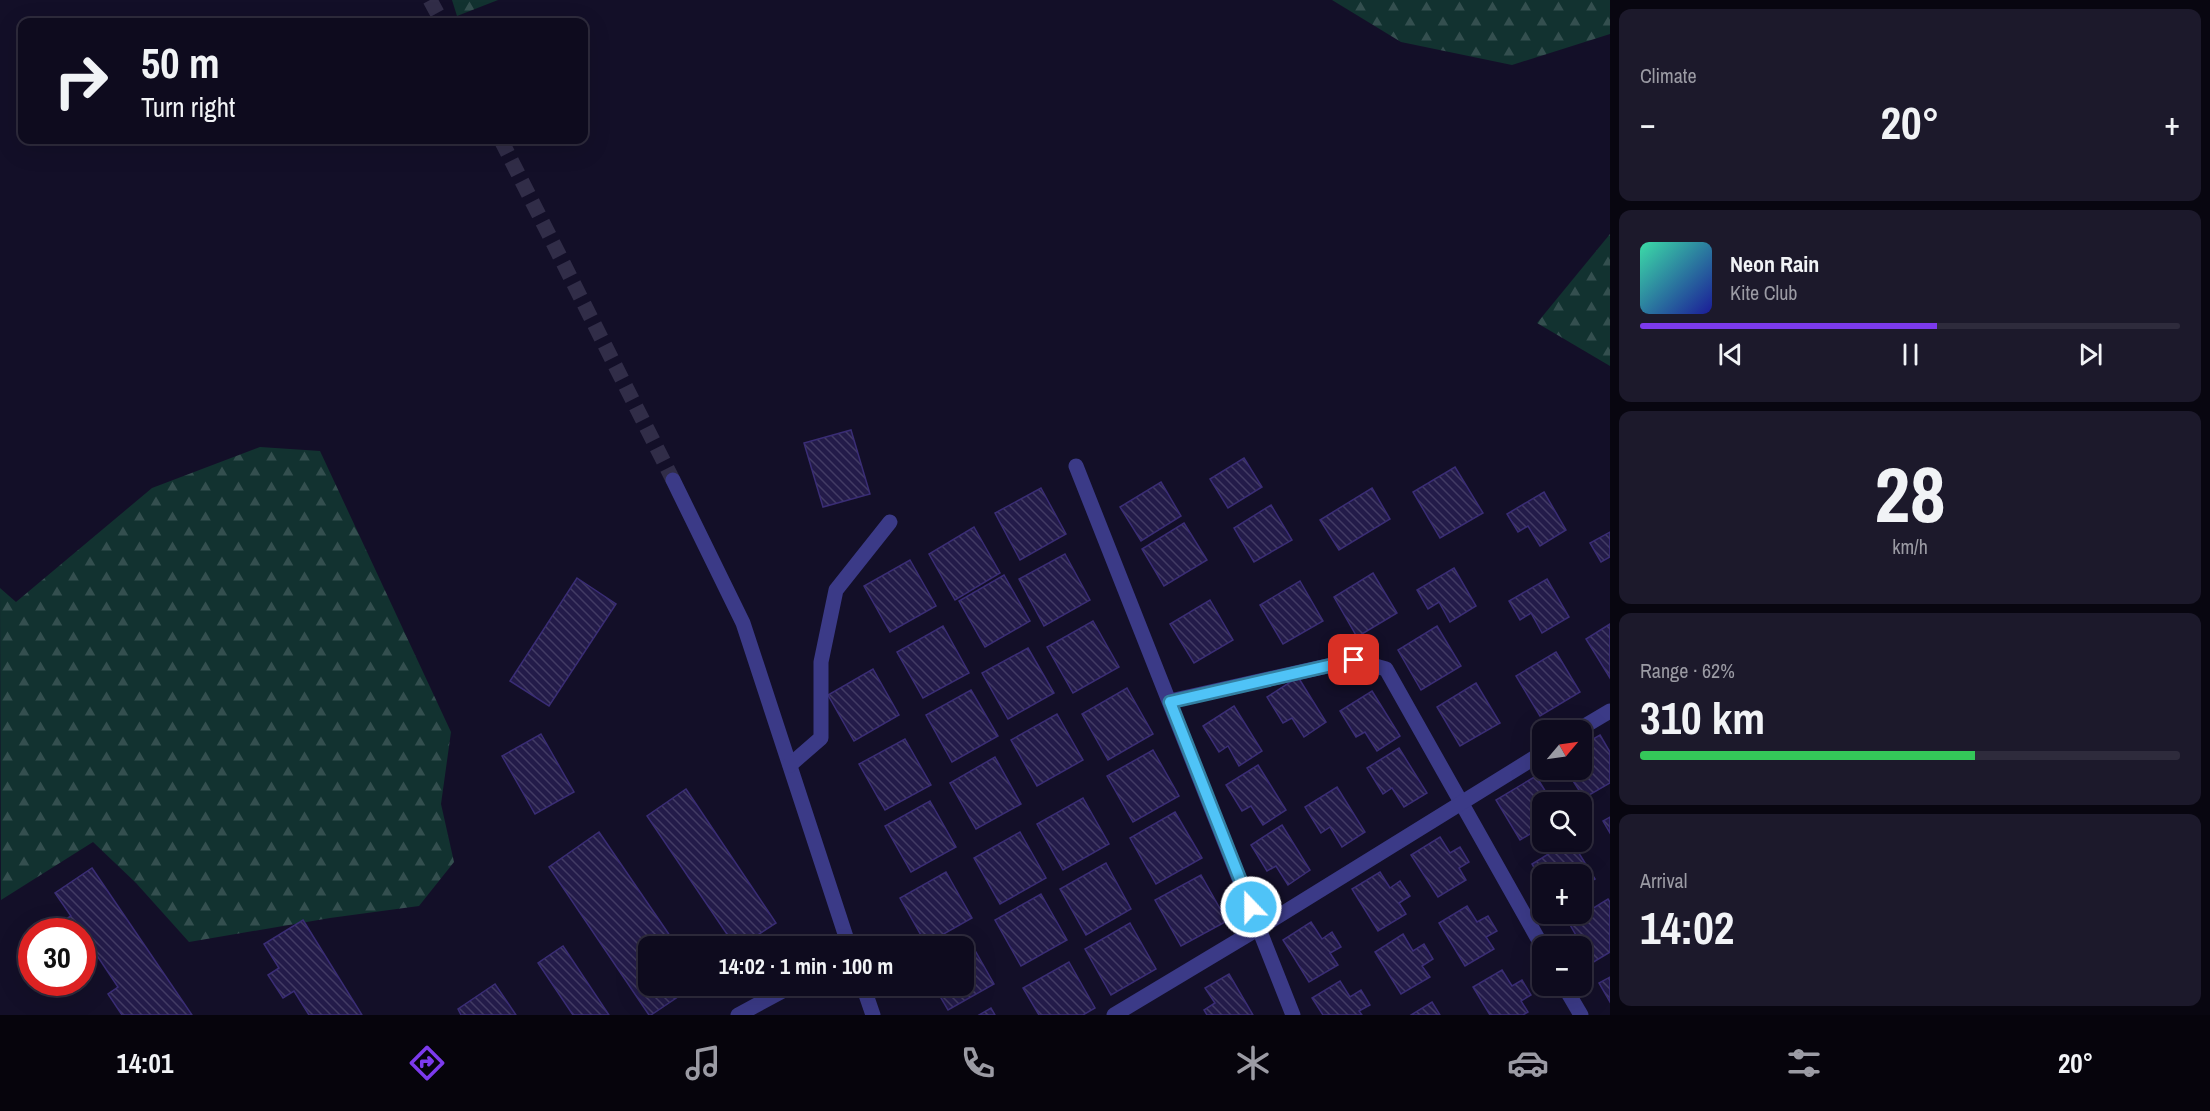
<!DOCTYPE html>
<meta charset="utf-8">
<style>
body{margin:0;font-family:"Archivo Narrow",sans-serif;background:#1c192b;color:#f1f3f6;height:100vh;display:flex;flex-direction:column;font-size:22px;white-space:nowrap}
*{box-sizing:border-box;margin:0}
p{font-size:20px;color:#9b9ba4}
.icon{flex:none;width:33px;height:33px;fill:none;stroke:currentColor;stroke-width:2;stroke-linecap:round;stroke-linejoin:round}
.map{position:relative;flex:1;overflow:hidden}
.side{display:flex;flex-direction:column;gap:9px;padding:9px;background:#080610;width:600px}
.side>*{flex:none}
.top-card{position:absolute;left:18px;top:18px;width:570px;height:126px;border-radius:12px;box-shadow:0 6px 24px #0002,0 0 0 2px #2e2b3c;background:#0e0b1e;color:#f1f3f6;overflow:hidden}
.needle{width:39px;rotate:61deg}
.fabs{position:absolute;left:1532px;top:720px;display:grid;gap:12px}
.fabs a{display:grid;place-items:center;width:60px;height:60px;border-radius:12px;background:#0e0b1e;box-shadow:0 6px 24px #0002,0 0 0 2px #2e2b3c;font-size:30px}
.speed{position:absolute;left:18px;top:918px;display:flex;gap:12px;font-size:30px;font-weight:700;text-align:center}
.speed>*{display:grid;place-content:center;width:78px;height:78px;border-radius:50%;background:#0e0b1e;box-shadow:0 6px 24px #0002,0 0 0 2px #2e2b3c;line-height:1}
.speed .limit{border:9px solid #d22;background:#fff;color:#111}
.pin{position:absolute;display:grid;place-items:center;width:51px;height:51px;color:#fff;margin:-26px;border-radius:12px;box-shadow:0 3px 9px #0006}
.me{position:absolute;width:66px;margin:-33px;rotate:338deg;stroke-linejoin:round;filter:drop-shadow(0 0 4px #0008)}
.turn{display:flex;align-items:center;gap:21px;height:126px;padding:0 24px;font-size:27px}
.turn .icon{width:78px;height:78px;stroke-width:2.5}
.turn b{display:block;font-size:42px;line-height:51px}
.big{font-size:45px;font-weight:800;line-height:1.1}
.side .widget{flex:1;display:flex;flex-direction:column;justify-content:center;gap:9px;min-width:0;padding:0 21px;border-radius:12px;background:#1c192b}
.side .dial{align-items:center;gap:0}
.dial b{font-size:78px;line-height:1}
.song{display:flex;align-items:center;gap:18px}
.cover{width:72px;height:72px;border-radius:9px;background:linear-gradient(135deg,hsl(160 70% 55%),hsl(240 70% 35%))}
.played{height:6px;border-radius:3px;background:linear-gradient(90deg,#7c3aed 55%,#2e2b3c 55%)}
.keys{display:flex;justify-content:space-around;direction:ltr}
.heat{display:flex;justify-content:space-between;align-items:center;font-size:33px;direction:ltr}
.charge{height:9px;border-radius:4px;background:linear-gradient(90deg,#34c759 62%,#2e2b3c 0)}
.trip{position:absolute;left:638px;top:936px;width:336px;height:60px;border-radius:12px;background:#0e0b1e;box-shadow:0 6px 24px #0002,0 0 0 2px #2e2b3c;font-weight:800;line-height:60px;text-align:center}
.dock{display:flex;height:96px;justify-content:space-around;align-items:center;background:#06040c;color:#9b9ba4}
.dock .icon{width:42px;height:42px}
.dock .current{color:#7c3aed}
.dock b{font-size:27px;color:#f1f3f6}
main{display:flex;flex:1;min-height:0}
.map>svg:first-child{display:block}
.forest{fill:url(#forest-firs)}
.building{fill:url(#building-back-hatch);stroke:#3a2d75;stroke-width:1.5}
.lines{fill:none;stroke-linecap:round;stroke-linejoin:round}
.street-tunnel{stroke:#312d48;stroke-width:15;stroke-dasharray:15 8;stroke-linecap:butt}
.street{stroke:#3b3a87;stroke-width:15}
.route-casing{stroke:#337fa1;stroke-width:15}
.route{stroke:#4fc3f7;stroke-width:10}
</style>
<main>
<div class="map">
<svg width="1610" height="1015" viewBox="0 0 1610 1015">
<defs>
<pattern id="forest-firs" width="22" height="20" patternUnits="userSpaceOnUse" patternTransform="scale(1.5)"><rect width="22" height="20" fill="#123230"/><path d="M5 1l3.5 6h-7zM16 11l3.5 6h-7z" fill="#344f4f"/></pattern>
<pattern id="building-back-hatch" width="6" height="6" patternUnits="userSpaceOnUse" patternTransform="scale(1.5)"><rect width="6" height="6" fill="#231b49"/><path d="M-1 5l2 2M0 0l6 6M5-1l2 2" fill="none" stroke="#423b64"/></pattern>
</defs>
<rect width="100%" height="100%" fill="#130f28"/>
<g class="forest">
<path d="M452,0h46l-41,16z"/>
<path d="M1332,0h278v34l-98,31 -111,-23z"/>
<path d="M1610,234v132l-73,-43z"/>
<path d="M260,447l60,4 131,281 -10,72 13,58 -35,44 -89,12 -141,24 -53,-59 -43,-41 -92,58 -1,-312 16,14 136,-114z"/>
</g>
<g class="building">
<path d="M851,430l19,64 -47,13 -19,-64z"/>
<path d="M1244,458l18,29 -34,21 -18,-29z"/>
<path d="M1455,467l28,46 -43,25 -27,-46z"/>
<path d="M1161,482l20,34 -40,25 -21,-34z"/>
<path d="M1041,488l25,46 -46,26 -25,-47z"/>
<path d="M1372,488l18,31 -51,31 -19,-30z"/>
<path d="M1544,492l22,38 -26,16 -12,-20 -10,6 -11,-18z"/>
<path d="M1271,505l21,35 -38,22 -20,-34z"/>
<path d="M1184,523l23,37 -43,26 -22,-37z"/>
<path d="M974,527l26,46 -45,27 -26,-46z"/>
<path d="M1610,532v25l-9,5 -11,-19z"/>
<path d="M1065,554l25,46 -46,26 -25,-47z"/>
<path d="M910,560l26,46 -46,26 -26,-46z"/>
<path d="M1454,568l22,38 -26,16 -11,-20 -11,7 -11,-19z"/>
<path d="M1373,573l24,40 -40,24 -23,-40z"/>
<path d="M1004,575l26,46 -45,26 -26,-46z"/>
<path d="M577,578l39,26 -67,102 -39,-25z"/>
<path d="M1547,579l22,38 -27,16 -11,-20 -11,7 -11,-19z"/>
<path d="M1300,581l23,40 -40,23 -23,-39z"/>
<path d="M1210,600l23,40 -39,23 -24,-39z"/>
<path d="M1093,621l26,46 -46,26 -26,-46z"/>
<path d="M1610,624v54l-24,-39z"/>
<path d="M943,626l26,47 -46,25 -26,-46z"/>
<path d="M1437,626l24,40 -40,24 -23,-40z"/>
<path d="M1028,648l26,45 -46,26 -26,-46z"/>
<path d="M1556,652l24,40 -40,24 -24,-40z"/>
<path d="M873,669l26,46 -45,26 -26,-46z"/>
<path d="M1298,677l28,45 -22,15 -12,-19 -9,5 -16,-26z"/>
<path d="M1476,683l24,40 -40,23 -23,-39z"/>
<path d="M1127,688l26,46 -45,26 -26,-46z"/>
<path d="M971,690l27,46 -46,26 -26,-47z"/>
<path d="M1372,691l28,45 -23,15 -12,-19 -9,5 -16,-26z"/>
<path d="M1234,706l28,45 -23,15 -11,-20 -9,6 -16,-26z"/>
<path d="M1057,714l26,46 -46,26 -26,-46z"/>
<path d="M541,734l33,58 -39,22 -33,-58z"/>
<path d="M1600,735l10,17v31l-26,15 -18,-28h15v-24z"/>
<path d="M905,739l26,46 -46,25 -26,-46z"/>
<path d="M1399,748l28,45 -23,14 -12,-19 -9,6 -16,-26z"/>
<path d="M1153,750l26,46 -46,26 -26,-46z"/>
<path d="M995,757l26,47 -45,25 -26,-46z"/>
<path d="M1258,765l28,45 -23,15 -12,-19 -9,5 -16,-26z"/>
<path d="M1536,776l16,26h-10v25l-22,13 -24,-40z"/>
<path d="M1337,787l28,45 -23,15 -12,-20 -9,6 -16,-26z"/>
<path d="M686,789l90,134 -35,23h-6l-88,-130z"/>
<path d="M1083,798l26,46 -46,26 -26,-46z"/>
<path d="M930,801l26,46 -45,25 -26,-46z"/>
<path d="M1175,812l27,46 -46,26 -26,-46z"/>
<path d="M1610,817v16l-7,-12z"/>
<path d="M1282,825l28,45 -22,15 -12,-19 -9,5 -16,-26z"/>
<path d="M599,832l78,114h-29v40h46l-43,29h-2l-100,-148z"/>
<path d="M1020,832l26,46 -46,26 -26,-46z"/>
<path d="M1440,837l10,16 10,-6 9,15 -10,6 7,12 -28,17 -27,-42z"/>
<path d="M1568,842h4l23,37 -14,9v-14h-39v7l-10,-17z"/>
<path d="M1106,863l25,46 -45,26 -26,-46z"/>
<path d="M92,868l100,147h-70l-14,-21 10,-7 -32,-48 -4,2v-9h-16l-6,-9 11,-7 -16,-23z"/>
<path d="M946,872l26,46 -46,26 -26,-46z"/>
<path d="M1380,872l10,16 10,-7 10,15 -11,7 7,11 -28,17 -26,-42z"/>
<path d="M1201,875l26,46 -46,25 -26,-46z"/>
<path d="M1041,894l26,46 -46,26 -26,-46z"/>
<path d="M1608,899l2,3v50l-18,11 -23,-40z"/>
<path d="M1467,906l10,16 11,-6 9,15 -11,6 8,12 -29,17 -26,-43z"/>
<path d="M303,920l59,95h-53l-15,-24 -11,7 -15,-23 11,-7 -15,-24z"/>
<path d="M1311,922l11,17 10,-7 9,15 -11,6 8,12 -29,17 -26,-42z"/>
<path d="M1130,923l26,46 -45,26 -26,-46z"/>
<path d="M1403,934l10,17 11,-7 9,15 -11,7 8,11 -29,17 -26,-42z"/>
<path d="M968,938l26,46 -46,26 -14,-24h29v-40h-10z"/>
<path d="M563,946l46,69h-36l-35,-52z"/>
<path d="M1069,962l26,46 -12,7h-44l-16,-27z"/>
<path d="M1502,970l10,16 10,-6 9,15 -10,6 7,11 -5,3h-33l-17,-28z"/>
<path d="M1229,974l24,41h-46l-3,-5 11,-7 -10,-15z"/>
<path d="M1610,977v25l-11,-19z"/>
<path d="M1340,981l10,16 11,-7 9,15 -11,6 3,4h-39l-11,-17z"/>
<path d="M495,984l21,31h-55l-3,-6z"/>
<path d="M1432,1002l8,13h-29z"/>
<path d="M991,1008l4,7h-16z"/>
</g>
<g class="lines">
<g class="street-tunnel">
<path d="M430,0l12,22"/>
<path d="M501,140l172,340"/>
</g>
<g class="street">
<path d="M1076,466l217,549"/>
<path d="M673,480l70,143 106,323"/>
<path d="M1170,701l184,-41 32,9 156,277"/>
<path d="M1578,730l32,-19"/>
<path d="M790,765l31,-27v-76l15,-72 54,-68"/>
<path d="M863,986l10,29"/>
<path d="M1564,986l17,29"/>
<path d="M738,1015l54,-29"/>
<path d="M1114,1015l145,-87 283,-175"/>
</g>
</g>
<g class="lines">
<g class="route-casing">
<path id="route" d="M1251,907l-81,-205 184,-42"/>
</g>
<use href="#route" class="route"/>
</g>
</svg>
<div class="fabs">
<a><svg class="needle" viewBox="-14 -14 28 28"><path d="M0-13l5 13h-10z" fill="#e53935"/><path d="M0 13l5-13h-10z" fill="#9b9ba4"/></svg></a>
<a><svg class="icon" aria-label="search" viewBox="0 0 24 24"><circle cx="10" cy="10" r="6"/><path d="M15 15l6 6"/></svg></a>
<a>+</a>
<a>−</a>
</div>
<div class="speed"><div class="limit">30</div></div>
<div class="pin" style="left:1354px;top:660px;background:#d93025"><svg class="icon" aria-label="arrive" viewBox="0 0 24 24"><path d="M6 21V4h12l-3 4 3 4H6"/></svg></div>
<svg class="me" style="left:1251px;top:907px" viewBox="-20 -20 40 40"><circle r="17" fill="#4fc3f7" stroke="#fff" stroke-width="3"/><path d="M0-11L8 9 0 5-8 9z" fill="#fff"/></svg>
<div class="trip">14:02 · 1 min · 100 m</div>
<div class="top-card">
<div class="turn"><svg class="icon" aria-label="right" viewBox="0 0 24 24"><path d="M7 20v-9h11M14 6l5 5-5 5"/></svg><div><b>50 m</b>Turn right</div></div>
</div>
</div>
<section class="side">
<div class="widget"><p>Climate</p>
<div class="heat"><a>−</a><b class="big">20°</b><a>+</a></div>
</div>
<div class="widget">
<div class="song"><i class="cover"></i><div><b>Neon Rain</b><p>Kite Club</p></div></div>
<div class="played"></div>
<div class="keys"><svg class="icon" aria-label="previous" viewBox="0 0 24 24"><path d="M18 5L8 12l10 7zM5 5v14"/></svg><svg class="icon" aria-label="pause" viewBox="0 0 24 24"><path d="M8 5v14M16 5v14"/></svg><svg class="icon" aria-label="next" viewBox="0 0 24 24"><path d="M6 5l10 7-10 7zM19 5v14"/></svg></div>
</div>
<div class="widget dial"><b>28</b><p>km/h</p></div>
<div class="widget"><p>Range · 62%</p><b class="big">310 km</b><div class="charge"></div></div>
<div class="widget"><p>Arrival</p><b class="big">14:02</b></div>
</section>
</main>
<nav class="dock">
<b>14:01</b>
<svg class="icon current" aria-label="directions" viewBox="0 0 24 24"><path d="M12 3l9 9-9 9-9-9zM9 14v-3h6M13 9l2 2-2 2"/></svg>
<svg class="icon" aria-label="music" viewBox="0 0 24 24"><path d="M9 18V5l10-2v13"/><circle cx="6" cy="18" r="3"/><circle cx="16" cy="16" r="3"/></svg>
<svg class="icon" aria-label="phone" viewBox="0 0 24 24"><path d="M5 4h4l2 5-3 2q2 4 5 5l2-3 5 2v4C11 20 4 13 5 4z"/></svg>
<svg class="icon" aria-label="climate" viewBox="0 0 24 24"><path d="M12 3v18M4 7l16 10M4 17L20 7"/></svg>
<svg class="icon" aria-label="car" viewBox="0 0 24 24"><path d="M5 17H2v-5l4-1 3-4h7l3 4 3 1v5h-3M9 17h6M6 11h13"/><circle cx="7" cy="17" r="2"/><circle cx="17" cy="17" r="2"/></svg>
<svg class="icon" aria-label="filters" viewBox="0 0 24 24"><path d="M4 7h16M4 17h16"/><circle cx="9" cy="7" r="2"/><circle cx="15" cy="17" r="2"/></svg>
<b>20°</b>
</nav>
